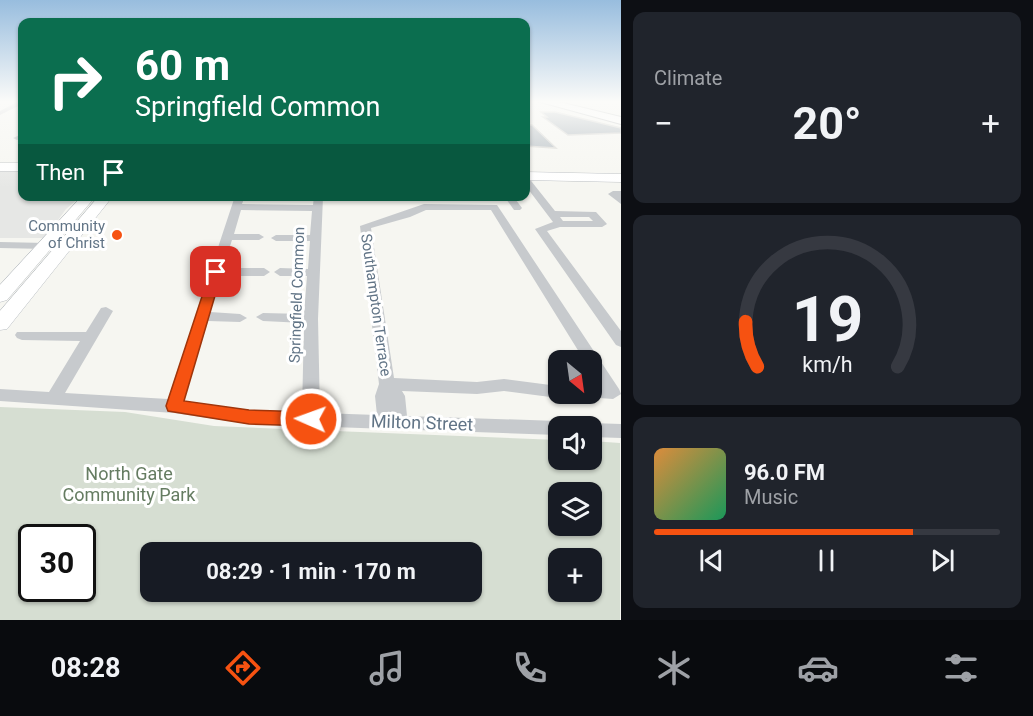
<!DOCTYPE html>
<meta charset="utf-8">
<style>
body{margin:0;font-family:Roboto,sans-serif;background:#20242c;color:#f1f3f6;height:100vh;display:flex;flex-direction:column;font-size:22px;white-space:nowrap}
*{box-sizing:border-box;margin:0}
p{font-size:20px;color:#9ea1a6}
.icon{flex:none;width:33px;height:33px;fill:none;stroke:currentColor;stroke-width:2;stroke-linecap:round;stroke-linejoin:round}
.map{position:relative;flex:1;overflow:hidden}
.sheet{display:flex;flex-direction:column;gap:12px;padding:12px;background:#0d0f14;width:412px}
.sheet>*{flex:none}
.banner{position:absolute;left:18px;top:18px;width:512px;height:183px;border-radius:12px;box-shadow:0 2px 4px #0004;background:#0b6e4f;color:#fff;overflow:hidden}
.needle{width:39px;rotate:151deg}
.buttons{position:absolute;left:548px;top:350px;display:grid;gap:12px}
.buttons a{display:grid;place-items:center;width:54px;height:54px;border-radius:12px;background:#171b24;box-shadow:0 2px 4px #0004;font-size:30px}
.speed{position:absolute;left:18px;top:524px;display:flex;gap:12px;font-size:30px;font-weight:700;text-align:center}
.speed>*{display:grid;place-content:center;width:78px;height:78px;border-radius:50%;background:#171b24;box-shadow:0 2px 4px #0004;line-height:1}
.speed .limit{border:3px solid #111;border-radius:9px;background:#fff;color:#111}
.pin{position:absolute;display:grid;place-items:center;width:51px;height:51px;color:#fff;margin:-26px;border-radius:12px;box-shadow:0 3px 9px #0006}
.me{position:absolute;width:66px;margin:-33px;rotate:272deg;stroke-linejoin:round;filter:drop-shadow(0 0 4px #0008)}
.turn{display:flex;align-items:center;gap:21px;height:126px;padding:0 18px;font-size:27px}
.turn .icon{width:78px;height:78px;stroke-width:2.5}
.turn b{display:block;font-size:42px;line-height:51px}
.then{display:flex;align-items:center;height:57px;padding:0 18px;background:#0003;gap:12px;font-size:22px}
.big{font-size:45px;font-weight:700;line-height:1.1}
.sheet .tile{flex:1;display:flex;flex-direction:column;justify-content:center;gap:9px;min-width:0;padding:0 21px;border-radius:12px;background:#20242c}
.sheet .dial{align-items:center;gap:0}
.dial svg{height:156px;overflow:visible;fill:none;stroke:#363941;stroke-width:7;stroke-linecap:round;text-anchor:middle}
.dial text{fill:#f1f3f6;stroke:none}
.song{display:flex;align-items:center;gap:18px}
.cover{width:72px;height:72px;border-radius:9px;background:linear-gradient(135deg,hsl(30 70% 55%),hsl(150 70% 35%))}
.played{height:6px;border-radius:3px;background:linear-gradient(90deg,#f65211 75%,#363941 75%)}
.keys{display:flex;justify-content:space-around;direction:ltr}
.heat{display:flex;justify-content:space-between;align-items:center;font-size:33px;direction:ltr}
.trip{position:absolute;left:140px;top:542px;width:342px;height:60px;border-radius:12px;background:#171b24;box-shadow:0 2px 4px #0004;font-weight:700;line-height:60px;text-align:center}
.tab-bar{display:flex;height:96px;justify-content:space-around;align-items:center;background:#090b0e;color:#9ea1a6}
.tab-bar .icon{width:42px;height:42px}
.tab-bar .current{color:#f65211}
.tab-bar b{font-size:27px;color:#f1f3f6}
main{display:flex;flex:1;min-height:0}
.map>svg:first-child{display:block}
.built{fill:#e6e7e5}
.green{fill:#d6ded2;fill-rule:evenodd}
.building{fill:#aeb7bd;stroke:#d7d7d4;stroke-width:1.5}
.lines{fill:none;stroke-linecap:round;stroke-linejoin:round}
.secondary-casing{stroke:#b8bdc2;stroke-width:1}
.primary-casing{stroke:#b7bbbf;stroke-width:1}
.highway-casing{stroke:#b8bbbe;stroke-width:2}
.street{fill:#c7cacd;fill-rule:evenodd}
.secondary{fill:#fff;fill-rule:evenodd}
.primary{fill:#fff;fill-rule:evenodd}
.highway{fill:#fff;fill-rule:evenodd}
.route{fill:#f65211;stroke:#a0350b;stroke-width:1.5}
.poi-dot{fill:#f65211;stroke:#fff;stroke-width:2}
.labels{text-anchor:middle;stroke-width:6;stroke-linejoin:round;paint-order:stroke}
.poi-label{font-size:15px;fill:#617486;stroke:#fff;text-anchor:end}
.street-label{font-size:15px;fill:#617486;stroke:#fff}
.near-street-label{font-size:18px;fill:#617486;stroke:#fff}
.near-park-label{font-size:18px;fill:#657c61;stroke:#fff}
</style>
<main>
<div class="map">
<svg width="621" height="620" viewBox="0 0 621 620">
<rect width="100%" height="100%" fill="#f6f6f1"/>
<path class="built" d="M0,171h22v25l58,1 -14,12 -21,29h-45z"/>
<path class="green" d="M0,407l125,5 89,14 344,14v19h33v-18l29,2v177h-620zM558,492h33v33h-33zM32,537h50v51h-50zM150,552h321v39h-321zM558,558h33v33h-33z"/>
<g class="building">
<path d="M541,112h14l66,16v5l-53,2 -25,-18h4z"/>
<path d="M525,125h7l24,23 -31,-2z"/>
</g>
<g class="lines">
<g class="secondary-casing">
<g id="secondary">
<path d="M82,196h14l-89,104 -7,2v-17z"/>
<path d="M99,196h14l-106,133 -7,1v-19z"/>
</g>
</g>
<g class="primary-casing">
<g id="primary">
<rect x="0" y="163" width="22" height="8"/>
<path d="M525,172l96,2v8l-96,-2z"/>
</g>
</g>
<g class="highway-casing">
<path id="highway" d="M537,101h18l66,16v7z"/>
</g>
<g class="street">
<path d="M19,101h3v3l-22,11v-4z"/>
<path d="M22,134v4l-5,2 -4,-2z"/>
<path d="M525,176l3,1 27,34 41,1 11,12 -5,3h-42l-13,4 74,100v16l-5,-2 -81,-116 18,-7 -28,-37zM560,217h29l4,4h-30z"/>
<path d="M613,191h8v13l-13,-10z"/>
<path d="M235,196h10l-3,8 71,1 1,-9 9,1 -5,122 2,94 57,2 -2,-19 4,-12 -19,-158 64,-22 73,1 122,184 2,5 -8,5 -28,-2 -2,-4h8v-6h10l-10,-16v-11h-7l-93,-150h-65l-16,7 -39,11 23,150 83,4 27,-3 54,7v7h8l-2,3 -6,2 -54,-7 -27,3 -75,-3 3,5 2,20 151,5 6,2 2,3h-8v9l-309,-11 -75,-11 -174,-12v-12l49,3 31,-51 -58,-1 -5,-2 -2,-3 2,-3h69l15,-24 5,-1 7,4 -48,82 103,6zM241,210l71,1 -2,24h-34l-5,3 5,3h34l-2,28 -28,-1 -6,4 6,4h27l-3,38 -41,-1 -7,4 7,4 41,2 -2,89 -53,-2 -65,-9 24,-80 32,1 7,-4 -7,-4 -30,-2 11,-36h43l6,-4 -6,-4h-41l9,-28h27l5,-3 -5,-3h-25z"/>
<path d="M504,196h9l9,12 -2,2h-6z"/>
<path d="M0,242l46,1 6,3 -6,3 -46,-1z"/>
<path d="M591,423l30,1v14l-30,-1v-11h-7z"/>
</g>
<use href="#secondary" class="secondary"/>
<use href="#primary" class="primary"/>
<use href="#highway" class="highway"/>
</g>
<linearGradient id="sky" x2="0" y2="1"><stop stop-color="#98bdde"/><stop offset="0.54" stop-color="#fbfbf9"/><stop offset="1" stop-color="#fbfbf9" stop-opacity="0"/></linearGradient>
<rect width="621" height="188" fill="url(#sky)"/>
<path class="route" d="M216,268l6,4 -38,129 65,9 62,2 6,2 2,5 -2,5 -6,2 -62,-2 -81,-13 -2,-5 44,-134z"/>
<circle class="poi-dot" cx="117" cy="235" r="6"/>
<g class="labels">
<g class="poi-label">
<text x="105" y="231">Community<tspan x="105" dy="17">of Christ</tspan></text>
</g>
<g class="street-label">
<text transform="translate(297 295) rotate(-88)" y="5">Springfield Common</text>
<text transform="translate(376 305) rotate(82)" y="5">Southampton Terrace</text>
</g>
<g class="near-street-label">
<text transform="translate(422 423) rotate(2)" y="6">Milton Street</text>
</g>
<g class="near-park-label">
<text x="129" y="480">North Gate<tspan x="129" dy="21">Community Park</tspan></text>
</g>
</g>
</svg>
<div class="buttons">
<a><svg class="needle" viewBox="-14 -14 28 28"><path d="M0-13l5 13h-10z" fill="#e53935"/><path d="M0 13l5-13h-10z" fill="#9ea1a6"/></svg></a>
<a><svg class="icon" aria-label="sound" viewBox="0 0 24 24"><path d="M4 9h4l5-4v14l-5-4H4zM17 9q2 3 0 6"/></svg></a>
<a><svg class="icon" aria-label="layers" viewBox="0 0 24 24"><path d="M12 4l9 5-9 5-9-5zM3 14l9 5 9-5"/></svg></a>
<a>+</a>
</div>
<div class="speed"><div class="limit">30</div></div>
<div class="pin" style="left:216px;top:272px;background:#d93025"><svg class="icon" aria-label="arrive" viewBox="0 0 24 24"><path d="M6 21V4h12l-3 4 3 4H6"/></svg></div>
<svg class="me" style="left:311px;top:419px" viewBox="-20 -20 40 40"><circle r="17" fill="#f65211" stroke="#fff" stroke-width="3"/><path d="M0-11L8 9 0 5-8 9z" fill="#fff"/></svg>
<div class="trip">08:29 · 1 min · 170 m</div>
<div class="banner">
<div class="turn"><svg class="icon" aria-label="right" viewBox="0 0 24 24"><path d="M7 20v-9h11M14 6l5 5-5 5"/></svg><div><b>60 m</b>Springfield Common</div></div>
<div class="then">Then<svg class="icon" aria-label="arrive" viewBox="0 0 24 24"><path d="M6 21V4h12l-3 4 3 4H6"/></svg></div>
</div>
</div>
<section class="sheet">
<div class="tile"><p>Climate</p>
<div class="heat"><a>−</a><b class="big">20°</b><a>+</a></div>
</div>
<div class="tile dial"><svg viewBox="0 0 100 80">
<path d="M14 69A42 42 0 1 1 86 69"/>
<path d="M14 69A42 42 0 0 1 8 46" stroke="#f65211"/>
<text x="50" y="56" font-size="32" font-weight="700">19</text>
<text x="50" y="72" font-size="11">km/h</text>
</svg></div>
<div class="tile">
<div class="song"><i class="cover"></i><div><b>96.0 FM</b><p>Music</p></div></div>
<div class="played"></div>
<div class="keys"><svg class="icon" aria-label="previous" viewBox="0 0 24 24"><path d="M18 5L8 12l10 7zM5 5v14"/></svg><svg class="icon" aria-label="pause" viewBox="0 0 24 24"><path d="M8 5v14M16 5v14"/></svg><svg class="icon" aria-label="next" viewBox="0 0 24 24"><path d="M6 5l10 7-10 7zM19 5v14"/></svg></div>
</div>
</section>
</main>
<nav class="tab-bar">
<b>08:28</b>
<svg class="icon current" aria-label="directions" viewBox="0 0 24 24"><path d="M12 3l9 9-9 9-9-9zM9 14v-3h6M13 9l2 2-2 2"/></svg>
<svg class="icon" aria-label="music" viewBox="0 0 24 24"><path d="M9 18V5l10-2v13"/><circle cx="6" cy="18" r="3"/><circle cx="16" cy="16" r="3"/></svg>
<svg class="icon" aria-label="phone" viewBox="0 0 24 24"><path d="M5 4h4l2 5-3 2q2 4 5 5l2-3 5 2v4C11 20 4 13 5 4z"/></svg>
<svg class="icon" aria-label="climate" viewBox="0 0 24 24"><path d="M12 3v18M4 7l16 10M4 17L20 7"/></svg>
<svg class="icon" aria-label="car" viewBox="0 0 24 24"><path d="M5 17H2v-5l4-1 3-4h7l3 4 3 1v5h-3M9 17h6M6 11h13"/><circle cx="7" cy="17" r="2"/><circle cx="17" cy="17" r="2"/></svg>
<svg class="icon" aria-label="filters" viewBox="0 0 24 24"><path d="M4 7h16M4 17h16"/><circle cx="9" cy="7" r="2"/><circle cx="15" cy="17" r="2"/></svg>
</nav>
